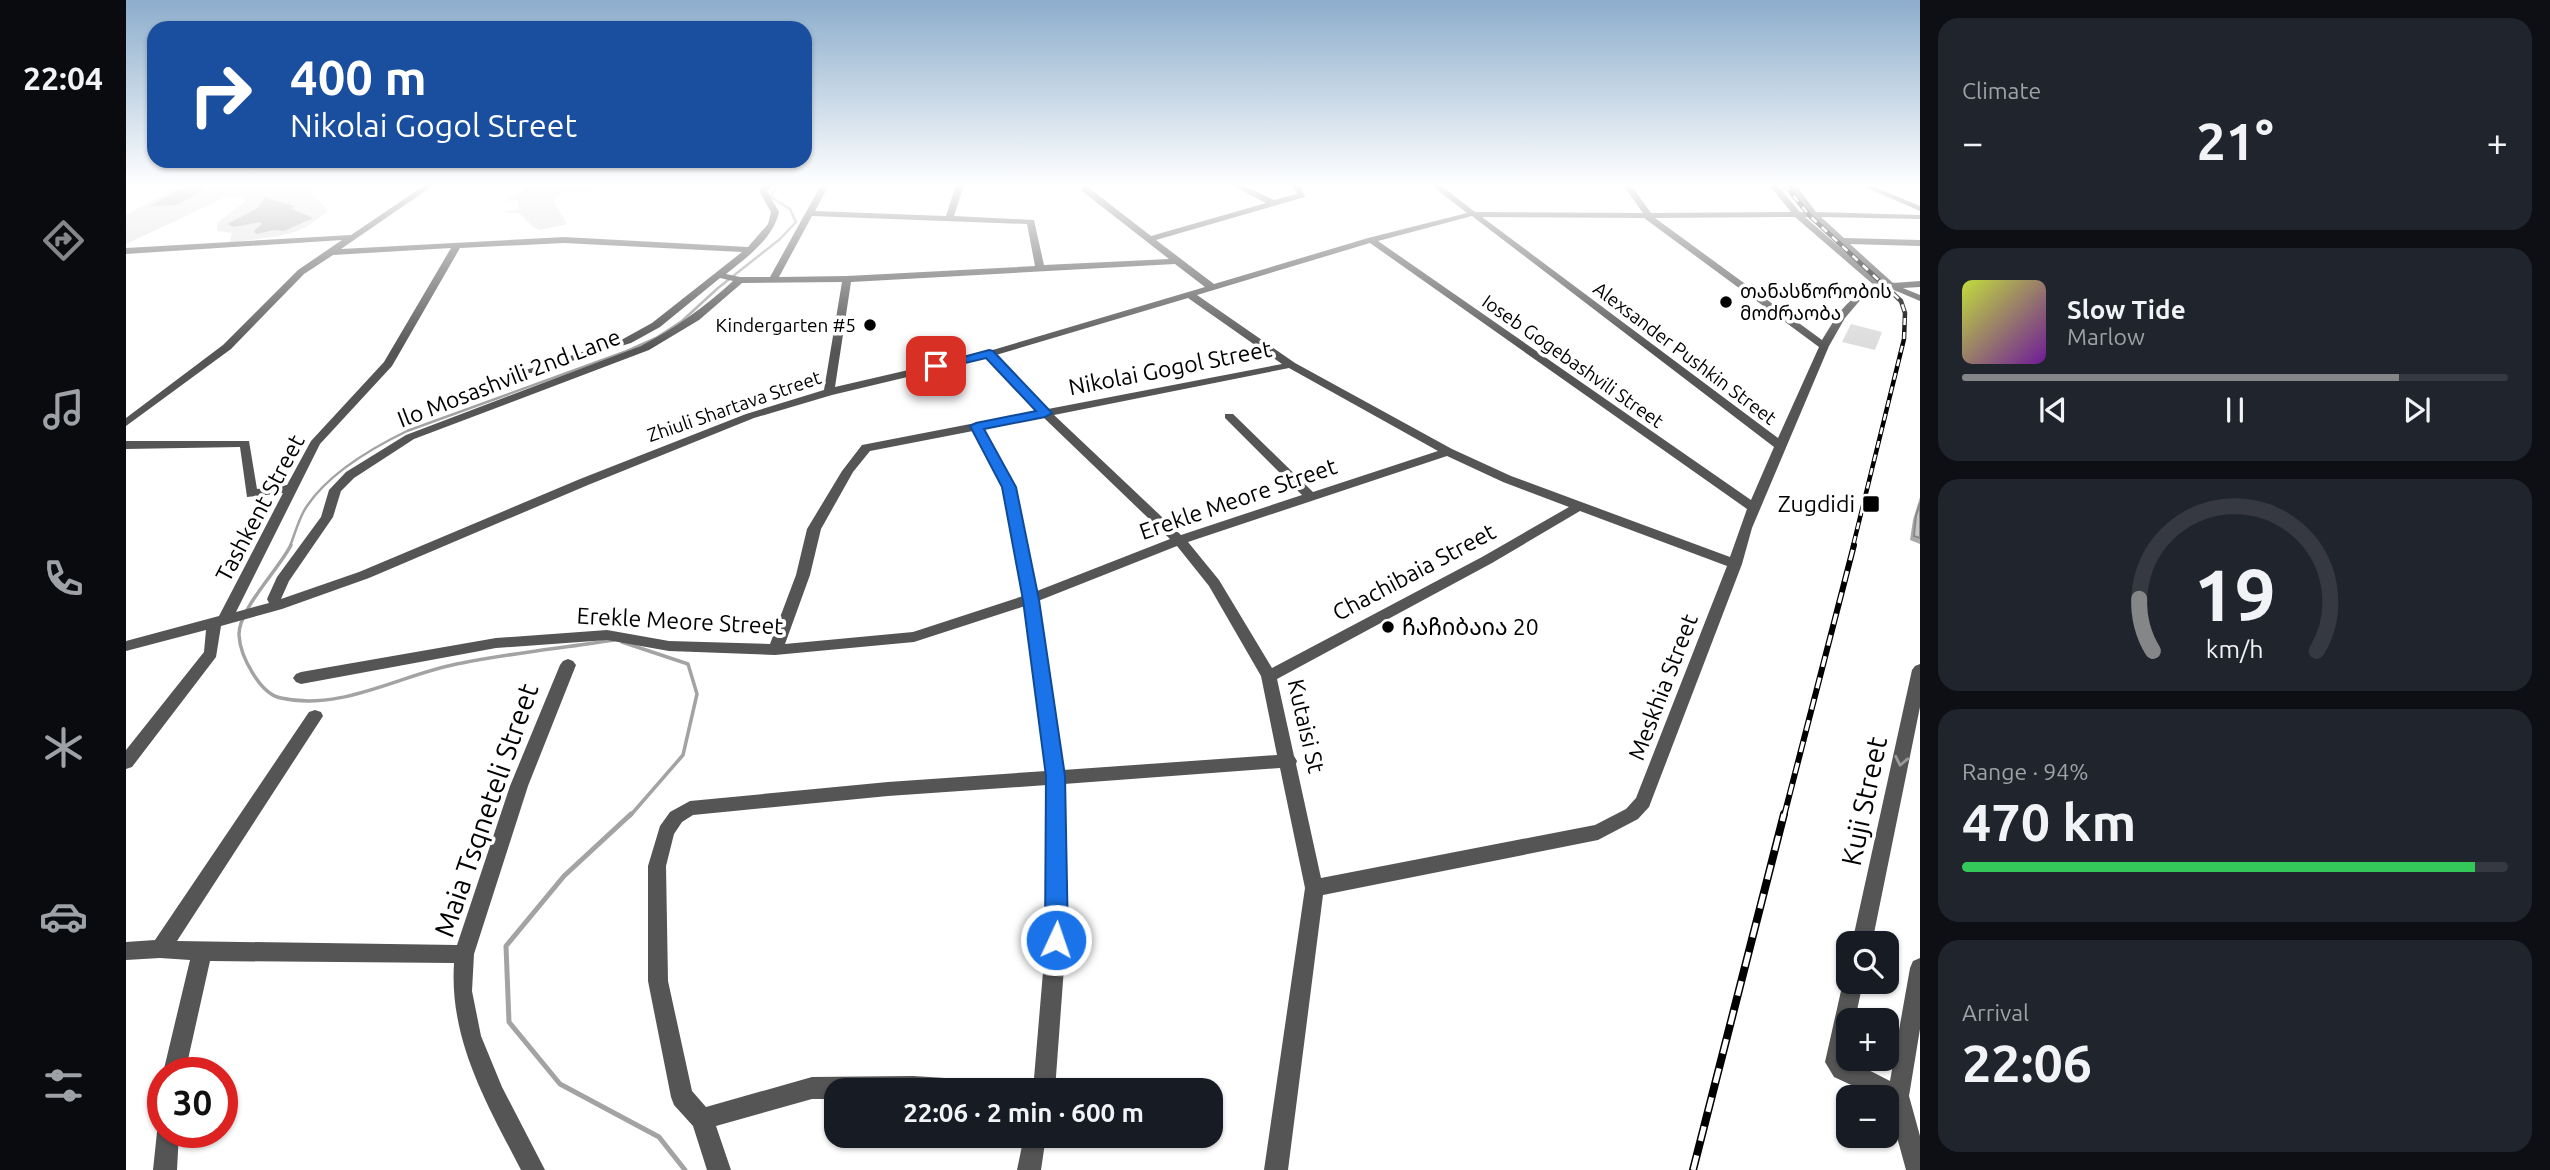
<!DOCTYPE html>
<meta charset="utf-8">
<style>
body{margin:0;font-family:Ubuntu,"Noto Sans Georgian",sans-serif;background:#20242c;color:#f1f3f6;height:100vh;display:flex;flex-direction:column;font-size:26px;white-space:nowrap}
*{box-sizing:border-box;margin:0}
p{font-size:23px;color:#9ea1a6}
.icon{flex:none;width:38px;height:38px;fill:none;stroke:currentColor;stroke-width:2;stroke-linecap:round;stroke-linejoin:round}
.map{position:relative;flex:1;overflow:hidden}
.side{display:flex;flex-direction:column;gap:18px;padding:18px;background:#0d0f14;width:630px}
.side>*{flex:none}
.hud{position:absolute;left:21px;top:21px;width:665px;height:147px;border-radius:21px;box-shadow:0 2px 5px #0004;background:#1a4fa0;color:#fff;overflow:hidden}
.tools{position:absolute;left:1710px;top:931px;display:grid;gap:14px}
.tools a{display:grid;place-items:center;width:63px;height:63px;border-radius:14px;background:#171b24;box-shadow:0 2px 5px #0004;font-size:35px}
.speed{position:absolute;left:21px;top:1057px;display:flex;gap:14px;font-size:35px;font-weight:700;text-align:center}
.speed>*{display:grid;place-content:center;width:91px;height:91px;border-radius:50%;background:#171b24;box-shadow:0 2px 5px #0004;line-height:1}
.speed .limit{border:10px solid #d22;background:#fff;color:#111}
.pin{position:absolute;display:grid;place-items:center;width:60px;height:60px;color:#fff;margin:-30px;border-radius:14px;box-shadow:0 4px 10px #0006}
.me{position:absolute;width:77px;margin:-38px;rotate:3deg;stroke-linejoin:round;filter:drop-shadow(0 0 5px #0008)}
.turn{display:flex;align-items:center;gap:24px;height:147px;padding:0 28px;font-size:32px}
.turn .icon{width:91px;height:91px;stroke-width:2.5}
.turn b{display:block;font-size:49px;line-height:60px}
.big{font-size:52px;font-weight:600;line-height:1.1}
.side .widget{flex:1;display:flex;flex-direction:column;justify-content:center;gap:10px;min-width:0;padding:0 24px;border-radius:21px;background:#20242c}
.side .dial{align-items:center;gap:0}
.dial svg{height:182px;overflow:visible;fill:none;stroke:#363941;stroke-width:7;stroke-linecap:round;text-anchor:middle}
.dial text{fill:#f1f3f6;stroke:none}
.song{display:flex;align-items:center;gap:21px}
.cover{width:84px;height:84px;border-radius:10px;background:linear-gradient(135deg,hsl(70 70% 55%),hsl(280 70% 35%))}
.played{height:7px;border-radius:4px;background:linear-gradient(90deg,#858687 80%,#363941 80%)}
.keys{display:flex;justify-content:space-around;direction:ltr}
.heat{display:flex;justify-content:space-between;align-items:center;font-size:38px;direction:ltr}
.charge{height:10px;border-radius:5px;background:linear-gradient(90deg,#34c759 94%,#363941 0)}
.trip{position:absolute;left:698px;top:1078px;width:399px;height:70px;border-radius:21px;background:#171b24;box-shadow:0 2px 5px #0004;font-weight:600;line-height:70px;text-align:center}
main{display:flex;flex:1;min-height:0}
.dock{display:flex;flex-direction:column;width:126px;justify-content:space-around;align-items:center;background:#090b0e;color:#9ea1a6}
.dock .icon{width:49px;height:49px}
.dock .selected{color:#858687}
.dock b{font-size:32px;color:#f1f3f6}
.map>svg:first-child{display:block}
.green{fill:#dcdcdc}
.water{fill:#a3a3a3}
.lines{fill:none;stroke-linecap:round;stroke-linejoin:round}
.stream-far2{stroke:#a3a3a3;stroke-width:2.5}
.stream-far1{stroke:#a3a3a3;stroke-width:3.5}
.stream{stroke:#a3a3a3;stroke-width:5}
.minor-tunnel{stroke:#d9d9d9;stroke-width:9;stroke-dasharray:9 4.5;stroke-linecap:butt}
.minor{fill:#555;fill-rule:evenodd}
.rail-far2-casing{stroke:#000;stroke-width:4.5}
.rail-far1-casing{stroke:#000;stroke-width:6}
.rail-casing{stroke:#000;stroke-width:8}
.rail-far2{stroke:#fff;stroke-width:2.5;stroke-dasharray:7;stroke-linecap:butt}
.rail-far1{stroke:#fff;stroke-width:3.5;stroke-dasharray:11;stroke-linecap:butt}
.rail{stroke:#fff;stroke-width:5;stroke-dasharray:15;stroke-linecap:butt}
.wall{fill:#a9a9a9}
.building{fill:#c4c4c4;stroke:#898989;stroke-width:2}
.oneway{stroke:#999}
.route{fill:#1a73e8;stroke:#114b97;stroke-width:2}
.poi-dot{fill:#000;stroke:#fff;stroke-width:2.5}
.labels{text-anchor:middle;stroke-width:7;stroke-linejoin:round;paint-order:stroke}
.far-poi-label{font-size:19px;fill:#000;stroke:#fff;text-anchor:start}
.far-street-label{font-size:19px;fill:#000;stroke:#fff}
.street-label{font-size:23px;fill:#000;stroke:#fff}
.poi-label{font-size:23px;fill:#000;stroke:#fff;text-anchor:end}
.near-street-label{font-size:28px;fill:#000;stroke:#fff}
</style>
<main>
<nav class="dock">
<b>22:04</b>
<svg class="icon selected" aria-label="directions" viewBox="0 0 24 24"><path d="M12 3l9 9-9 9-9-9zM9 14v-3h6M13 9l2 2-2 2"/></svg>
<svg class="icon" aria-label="music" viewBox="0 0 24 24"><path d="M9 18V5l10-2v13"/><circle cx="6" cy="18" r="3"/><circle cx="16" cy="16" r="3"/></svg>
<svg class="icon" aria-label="phone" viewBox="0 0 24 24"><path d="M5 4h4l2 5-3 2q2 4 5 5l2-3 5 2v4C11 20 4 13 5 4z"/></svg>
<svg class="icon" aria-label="climate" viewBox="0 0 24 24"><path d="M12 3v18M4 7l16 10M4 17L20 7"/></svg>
<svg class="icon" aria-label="car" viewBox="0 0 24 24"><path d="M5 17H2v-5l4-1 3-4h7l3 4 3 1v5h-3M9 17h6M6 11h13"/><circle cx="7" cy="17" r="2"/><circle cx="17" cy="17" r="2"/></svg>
<svg class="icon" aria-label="filters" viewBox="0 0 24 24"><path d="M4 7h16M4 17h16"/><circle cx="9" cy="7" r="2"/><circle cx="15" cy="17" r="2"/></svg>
</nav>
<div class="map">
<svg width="1794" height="1170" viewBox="0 0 1794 1170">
<rect width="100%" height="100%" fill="#fff"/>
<g class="green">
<path d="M54,185h130l2,8 16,17c-32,33 -61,23 -99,35l3,-12 -15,-2v-8l29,-22 -3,-4h-17l-100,47v-29z"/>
<path d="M398,185h79l-10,8 -32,-1 -8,9 14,23 -27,6 -7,-3 -14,-14 -19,-1 19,-3 -1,-9 -13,1 17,-10z"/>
<path d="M1725,324l31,8 -7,18 -33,-8z"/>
</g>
<g class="water">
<path d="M62,185h25l-36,20 -27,1z"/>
<path d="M139,197l29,9 -2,3 21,9 -29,13 -10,-1 -18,4 -2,-3 8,-7 -2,-2 -26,5 -7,-3 31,-16z"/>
</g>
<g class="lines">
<path class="stream-far2" d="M164,546c5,-12 9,-29 17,-40 22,-33 65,-58 100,-75l220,-80 29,-13 26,-17 36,-33 62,-49 16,-17 -6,-13 -19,-12 6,-12"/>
<g class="stream-far1">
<path d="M165,545c-12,24 -53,65 -52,90 1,21 21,59 42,63 61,14 122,-25 181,-35 50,-10 101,-15 152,-23"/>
<path d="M496,642l66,22 9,30 -14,61 -53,61"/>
</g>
<path class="stream" d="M505,814l-67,62 -58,70 3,76 51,62 99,53 26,33"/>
<path class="minor-tunnel" d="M1751,284l13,1 9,5 -6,2 -14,-4z"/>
<g class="minor">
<path d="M299,185h9l-93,64 223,-12 184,10 20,-23 3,-12 -12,-21 5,-6h8l-5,6 12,21c-6,27 -32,45 -53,62l14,3h30l51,-92h8l-14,26 131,5 10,-31h8l-10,31 80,4 10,45 125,-6 -87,-68 -2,-6h8l1,3 62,48 115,-33 -34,-18h10l32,15 23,-6 -5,-9h8l5,12 -149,43 58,44 154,-46 99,-25 -36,-28h9l35,27 168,1 -20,-28h8l20,28 140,-1 -22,-27h8l23,27h8l-20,-27h8l20,27 104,3v4l-99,-2 23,21 76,2v6l-70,-2 43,39 27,-2v6l-17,1 17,7v6l-33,-14 -76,-70h-6l75,65 4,6 -22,10 -17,20 -16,28 -77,182 -10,36 -93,243 -11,12 -40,21 -275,55 -35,275h-24l41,-282 -25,-120 -216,16 4,129 -13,177h-22l15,-177 -1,-128 -159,11 -195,19 -11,7 -8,12 -8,32 2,115 24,110 14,16 106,-30 101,-1 48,3 8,3 3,8h-136v9h-24l-96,27 15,44h-24l-14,-44 -19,-21 -3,-8 -23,-116v-115l12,-40 10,-14 20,-11 198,-19 158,-11 -21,-165 -111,36 -139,13 -106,-4 -62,-11 -111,8 -195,36 -5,-2 -3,-4 3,-4 5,-2 195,-34 111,-8 62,11 101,3 26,-69 11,-46 35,-58 20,-26 176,-34 -51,-53 -155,37 -78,23 -166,67 -219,93 -87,31 -61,17 -5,31 -84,110 -6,2v-19l78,-98 2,-22 -80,21v-10l93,-25 64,-123 -36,4 -7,-50 -114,2v-8h123l8,48 30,-4 24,-44 73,-79 67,-114 -118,7 -29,19 -73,75 -105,77v-8l97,-73 75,-75 44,-30 -216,14v-6l225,-13zM686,216l215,8 8,42 -188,10 -68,1zM1346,216l302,231 -23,53 -373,-259zM1356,217l162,1 175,129 -41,91zM1669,217l80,69c-29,12 -37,28 -53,54l-167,-122zM438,243l178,9 -90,71 -29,16 -100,32 1,2h8l99,-30 29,-16 60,-49 13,3c-28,26 -58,47 -92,65l-235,89 -60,37 -17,18 -8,27 -44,60 -10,22 2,4 -33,9 84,-168 72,-78 68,-118zM1244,243l377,266 -17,48 -219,-81 -59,-27 -157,-86 -98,-68zM1049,264l30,23 -219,65 -151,35 16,-105zM716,282l-18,108 -78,24 -166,65 -221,93 -78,27 8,-18 44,-64 8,-26 13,-13 60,-39 235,-89 50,-30 43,-37zM1062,298l94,66 -234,45 -52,-54zM1163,368l149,83 -125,41 -80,-78h-8v4l77,77 -121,40 -127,-120zM917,417l127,122 -133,52 -22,-104 -32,-58zM847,431l30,56 20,109 -110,36 -128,12 25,-69 11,-46 32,-57 17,-21zM1321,456l56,26 66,25 -87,50 -210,111 -53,-88 -31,-38zM1454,511l147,55 -91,232 -10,11 -31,16 -274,53 -25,-114 1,-3 -3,-5 -17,-77 215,-116zM1051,546l32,40 52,90 16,79 -214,15 -25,-169z"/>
<path d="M1734,185h10l50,21v5z"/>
<path d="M442,659l5,2 3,4 -48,121 -54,168 -2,37 9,45 21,51 43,83h-24c-34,-66 -72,-130 -67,-207l-244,-2 -25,112h-22l27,-113 -30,-2 -34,2v-18l29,-2 154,-228 6,-2 6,2 2,4 -146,225 280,4 53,-159 50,-121 3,-4z"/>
<path d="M1794,664v43l-48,236h-20l60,-273 3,-4z"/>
<path d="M1794,958v71l-11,67 11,40v34h-14l-20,-73h-9l-43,-20 -9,-15 18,-80 5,-8v8h15l-8,38h-7l-1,39 43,22 20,-113 3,-7z"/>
<path d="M37,1123v9h16l-2,38h-24l4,-38z"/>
<path d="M898,1136h22l-5,34h-24z"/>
</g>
<g class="rail-far2-casing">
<path id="rail-far2" d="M1659,185l24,30 92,86 4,12 -1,26 -51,207"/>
</g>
<g class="rail-far1-casing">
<path id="rail-far1" d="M1658,816l70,-271"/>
</g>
<g class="rail-casing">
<path id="rail" d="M1567,1170l91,-356"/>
</g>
<use href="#rail-far2" class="rail-far2"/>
<use href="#rail-far1" class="rail-far1"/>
<use href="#rail" class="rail"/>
</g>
<path class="wall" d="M1794,497v47l-10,-4 3,-20z"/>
<path class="building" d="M1794,503v35l-6,-2 2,-20z"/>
<defs><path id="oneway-chevron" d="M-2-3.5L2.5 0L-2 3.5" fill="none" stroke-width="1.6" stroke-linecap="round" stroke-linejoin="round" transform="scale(1.75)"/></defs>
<use class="oneway" href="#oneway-chevron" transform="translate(1775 761) rotate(102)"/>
<linearGradient id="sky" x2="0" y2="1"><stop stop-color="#8cadcc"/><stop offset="0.53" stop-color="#fff"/><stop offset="1" stop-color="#fff" stop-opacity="0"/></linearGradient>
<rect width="1794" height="349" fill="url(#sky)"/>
<path class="route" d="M863,350l4,1 59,62 -7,4 -61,12 32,58 23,113 26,176 3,164 -4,8 -8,3 -7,-3 -4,-8 1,-164 -23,-176 -21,-113 -32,-61 6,-3 60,-12 -50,-53 -50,12 -6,-4z"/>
<g class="poi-dot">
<circle cx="1600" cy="302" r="7"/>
<circle cx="744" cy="325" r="7"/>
<rect x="1736" y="495" width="18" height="18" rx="3.5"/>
<circle cx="1262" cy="627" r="7"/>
</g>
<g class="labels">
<g class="far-poi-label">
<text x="1614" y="298">თანასწორობის<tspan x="1614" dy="22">მოძრაობა</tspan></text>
<text x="730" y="332" text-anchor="end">Kindergarten #5</text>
</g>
<g class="far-street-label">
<text transform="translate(1559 353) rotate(37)" y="7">Alexsander Pushkin Street</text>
<text transform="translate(1447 361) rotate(35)" y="7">Ioseb Gogebashvili Street</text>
<text transform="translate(608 406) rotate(-19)" y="7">Zhiuli Shartava Street</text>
</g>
<g class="street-label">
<text transform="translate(1044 368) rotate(-11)" y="8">Nikolai Gogol Street</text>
<text transform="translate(383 378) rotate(-21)" y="8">Ilo Mosashvili 2nd Lane</text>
<text transform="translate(1112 499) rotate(-19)" y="8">Erekle Meore Street</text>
<text transform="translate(134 508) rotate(-62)" y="8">Tashkent Street</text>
<text transform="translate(1288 572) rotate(-28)" y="8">Chachibaia Street</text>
<text transform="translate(554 621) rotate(3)" y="8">Erekle Meore Street</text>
<text transform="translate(1537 687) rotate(-69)" y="8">Meskhia Street</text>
<text transform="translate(1180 726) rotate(77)" y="8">Kutaisi St</text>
</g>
<g class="poi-label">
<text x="1729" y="512">Zugdidi</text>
<text x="1276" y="635" text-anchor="start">ჩაჩიბაია 20</text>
</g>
<g class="near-street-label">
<text transform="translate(1738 801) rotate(-78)" y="10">Kuji Street</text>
<text transform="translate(360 810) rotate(-71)" y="10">Maia Tsqneteli Street</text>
</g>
</g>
</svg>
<div class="tools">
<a><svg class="icon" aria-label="search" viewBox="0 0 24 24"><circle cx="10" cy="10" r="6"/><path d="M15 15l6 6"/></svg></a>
<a>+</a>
<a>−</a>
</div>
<div class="speed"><div class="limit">30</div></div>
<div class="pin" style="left:810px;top:366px;background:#d93025"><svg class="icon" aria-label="arrive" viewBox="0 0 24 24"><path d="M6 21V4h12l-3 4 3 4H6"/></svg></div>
<svg class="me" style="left:930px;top:940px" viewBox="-20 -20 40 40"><circle r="17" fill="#1a73e8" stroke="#fff" stroke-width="3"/><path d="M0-11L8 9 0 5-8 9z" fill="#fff"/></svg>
<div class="trip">22:06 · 2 min · 600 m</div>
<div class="hud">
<div class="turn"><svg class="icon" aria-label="right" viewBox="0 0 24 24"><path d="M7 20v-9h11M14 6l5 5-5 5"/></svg><div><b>400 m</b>Nikolai Gogol Street</div></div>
</div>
</div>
<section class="side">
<div class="widget"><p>Climate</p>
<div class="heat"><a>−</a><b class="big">21°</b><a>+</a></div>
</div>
<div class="widget">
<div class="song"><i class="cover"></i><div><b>Slow Tide</b><p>Marlow</p></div></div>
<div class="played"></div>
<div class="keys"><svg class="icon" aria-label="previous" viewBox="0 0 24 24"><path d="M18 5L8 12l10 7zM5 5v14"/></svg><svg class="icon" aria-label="pause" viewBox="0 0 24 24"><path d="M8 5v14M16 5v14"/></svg><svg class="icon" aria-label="next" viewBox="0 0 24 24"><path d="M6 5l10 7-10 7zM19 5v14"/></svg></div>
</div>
<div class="widget dial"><svg viewBox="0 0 100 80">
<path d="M14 69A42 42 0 1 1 86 69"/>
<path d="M14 69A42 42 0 0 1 8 46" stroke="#858687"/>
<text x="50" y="56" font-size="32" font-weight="700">19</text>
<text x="50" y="72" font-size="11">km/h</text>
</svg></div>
<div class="widget"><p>Range · 94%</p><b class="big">470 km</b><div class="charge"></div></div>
<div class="widget"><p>Arrival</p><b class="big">22:06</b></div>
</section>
</main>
